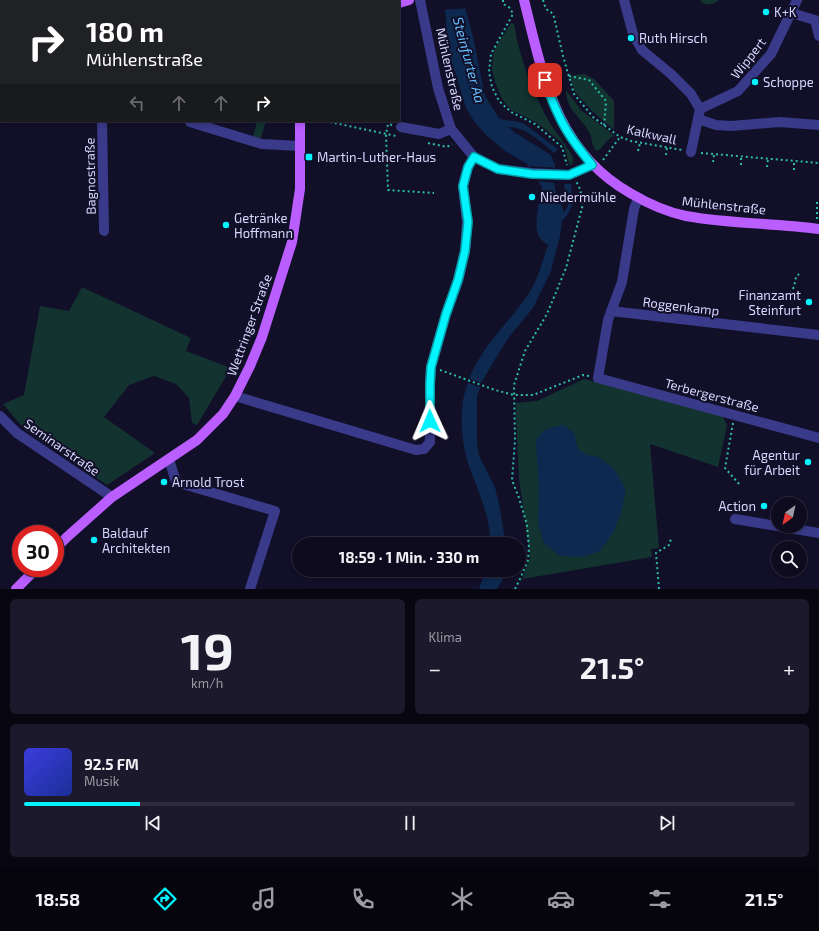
<!DOCTYPE html>
<html lang="de">
<meta charset="utf-8">
<style>
body{margin:0;font-family:"Exo 2",sans-serif;background:#1c192c;color:#f1f3f6;height:100vh;display:flex;flex-direction:column;font-size:15px;white-space:nowrap}
*{box-sizing:border-box;margin:0}
p{font-size:13px;color:#9b9ba4}
.icon{flex:none;width:22px;height:22px;fill:none;stroke:currentColor;stroke-width:2;stroke-linecap:round;stroke-linejoin:round}
.map{position:relative;height:589px;overflow:hidden}
.drawer{display:flex;flex-direction:column;gap:10px;padding:10px;background:#080611;flex:1}
.drawer>*{flex:none}
.top-card{position:absolute;left:0px;top:0px;width:400px;height:122px;box-shadow:0 2px 6px #0003,0 0 0 1px #2e2b3d;background:#202124;color:#fff;overflow:hidden}
.needle{width:26px;rotate:213deg}
.buttons{position:absolute;left:771px;top:497px;display:grid;gap:8px}
.buttons a{display:grid;place-items:center;width:36px;height:36px;border-radius:50%;background:#0e0b1f;box-shadow:0 2px 6px #0003,0 0 0 1px #2e2b3d;font-size:20px}
.speed{position:absolute;left:12px;top:525px;display:flex;gap:8px;font-size:20px;font-weight:700;text-align:center}
.speed>*{display:grid;place-content:center;width:52px;height:52px;border-radius:50%;background:#0e0b1f;box-shadow:0 2px 6px #0003,0 0 0 1px #2e2b3d;line-height:1}
.speed .limit{border:6px solid #d22;background:#fff;color:#111}
.pin{position:absolute;display:grid;place-items:center;width:34px;height:34px;color:#fff;margin:-17px;border-radius:8px;box-shadow:0 2px 6px #0006}
.me{position:absolute;width:44px;margin:-22px;rotate:359deg;stroke-linejoin:round;filter:drop-shadow(0 0 3px #0008)}
.turn{display:flex;align-items:center;gap:14px;height:84px;padding:0 20px;font-size:18px}
.turn .icon{width:52px;height:52px;stroke-width:2.5}
.turn b{display:block;font-size:28px;line-height:34px}
.lanes{display:flex;align-items:center;height:38px;padding:0 20px;background:#0003;justify-content:center;gap:20px;direction:ltr}
.lanes .off{opacity:.35}
.big{font-size:30px;font-weight:700;line-height:1.1}
.drawer .card{flex:1;display:flex;flex-direction:column;justify-content:center;gap:6px;min-width:0;padding:0 14px;border-radius:6px;background:#1c192c}
.drawer .dial{align-items:center;gap:0}
.dial b{font-size:52px;line-height:1}
.song{display:flex;align-items:center;gap:12px}
.cover{width:48px;height:48px;border-radius:6px;background:linear-gradient(135deg,hsl(240 70% 55%),hsl(230 70% 35%))}
.played{height:4px;border-radius:2px;background:linear-gradient(90deg,#03f3ff 15%,#2e2b3d 15%)}
.keys{display:flex;justify-content:space-around;direction:ltr}
.heat{display:flex;justify-content:space-between;align-items:center;font-size:22px;direction:ltr}
.drawer .tiles{flex:1;display:grid;gap:10px;grid-template-columns:1fr 1fr}
.card:last-child{grid-column:span 2}
.trip{position:absolute;left:292px;top:537px;width:234px;height:40px;border-radius:20px;background:#0e0b1f;box-shadow:0 2px 6px #0003,0 0 0 1px #2e2b3d;font-weight:700;line-height:40px;text-align:center}
.tab-bar{display:flex;height:64px;justify-content:space-around;align-items:center;background:#06040c;color:#9b9ba4}
.tab-bar .icon{width:28px;height:28px}
.tab-bar .active{color:#03f3ff}
.tab-bar b{font-size:18px;color:#f1f3f6}
.map>svg:first-child{display:block}
.green{fill:#123330}
.water{fill:#0d294f}
.pier{fill:#120f29}
.lines{fill:none;stroke-linecap:round;stroke-linejoin:round}
.path{stroke:#2cbead;stroke-width:2;stroke-dasharray:2 3;stroke-linecap:butt}
.minor{stroke:#393a89;stroke-width:10}
.major{stroke:#ba5eff;stroke-width:10}
.route-casing{stroke:#029ea6;stroke-width:10}
.route{stroke:#03f3ff;stroke-width:7}
.poi-dot{fill:#03f3ff;stroke:#120f29;stroke-width:1.5}
.labels{text-anchor:middle;stroke-width:4;stroke-linejoin:round;paint-order:stroke}
.poi-label{font-size:13px;fill:#d9d7ff;stroke:#120f29;text-anchor:start}
.street-label{font-size:13px;fill:#d9d7ff;stroke:#120f29}
.water-label{font-size:14px;font-style:italic;fill:#65c0ff;stroke:#120f29}
</style>
<div class="map">
<svg width="819" height="589" viewBox="0 0 819 589">
<rect width="100%" height="100%" fill="#120f29"/>
<g class="green">
<path d="M700,0h19c-6,5 -14,7 -19,0z"/>
<path d="M511,23l3,1c6,36 19,69 37,101 4,6 21,28 22,33 1,3 -1,6 -3,8l-6,-19 -2,-4 -25,-20 -27,-14 -8,-10 -7,-17 -3,-12 1,-15 3,-8z"/>
<path d="M584,74l10,5 20,22v29l-22,-19 -17,-19 -6,-16z"/>
<path d="M566,90l15,20 34,26c-9,2 -10,11 -18,15 -6,-5 -4,-10 -7,-17 -8,-17 -24,-23 -24,-44z"/>
<path d="M257,121h9l-5,17 -8,-1z"/>
<path d="M82,287l109,51 -5,13 45,17 -34,57 -5,-2 -3,-25 -13,-14 -22,-8 -25,9 -25,32 51,36 -48,32 -82,-55 -22,-26 21,-9 16,-89 29,5z"/>
<path d="M584,379l138,36 5,10 -9,42 -68,-23 9,104 -8,1 1,8 -130,22 8,-22 -11,-79 -3,-63v-12l21,-2z"/>
</g>
<g class="water">
<path d="M442,0h21l10,37 12,59 14,22 5,2 10,1 9,2 35,26 -4,4c-13,-11 -27,-25 -45,-26l5,5 37,23 4,10 -1,18 3,14h1l6,15 4,-6 -4,-22h7l2,19 -5,11 -6,7 -2,15 -9,35 -18,37 -24,29 -12,19 -14,24 -6,16v47l2,13 16,31 5,22 4,25v10h-14c1,-28 -12,-52 -21,-78 -7,-21 -9,-44 -6,-66 1,-5 3,-10 4,-15 12,-38 43,-62 64,-95 8,-14 12,-30 17,-45 -3,-2 -6,-4 -8,-7 -8,-11 0,-38 2,-51l-15,-23 -22,-13 -20,-17 -11,-13 -8,-13 -19,-62 -1,-30z"/>
<path d="M563,425l11,8 4,16 9,6 12,2 16,13 11,20 -5,23 -7,18 -14,20 -16,6 -24,-1 -16,-13 -6,-19 1,-36 -3,-48 7,-9 10,-4z"/>
<path d="M486,570h18l-1,9 -6,10h-18z"/>
</g>
<g class="pier">
<path d="M440,0h25l3,8 -24,2z"/>
<path d="M530,166l27,2 -1,15 -20,-2 -3,-3z"/>
<path d="M468,378l16,6 -2,4 -16,-6z"/>
</g>
<g class="lines">
<g class="path">
<path d="M503,0v4l7,4 3,6 -22,40 -2,18 3,15 7,14 12,11 24,12 27,23 5,18"/>
<path d="M543,0l3,9 5,3 3,5 9,39 11,38 19,23 27,20 11,4 51,9"/>
<path d="M569,76l20,4 17,21 -2,25"/>
<path d="M325,121l71,15"/>
<path d="M392,125l-4,-1 -2,10 2,56 46,3"/>
<path d="M428,143l19,4 5,-3"/>
<path d="M638,151l2,-8"/>
<path d="M701,153l118,10"/>
<path d="M666,155l1,-8"/>
<path d="M603,160l17,-23"/>
<path d="M713,162l1,-7"/>
<path d="M741,165v-8"/>
<path d="M767,167l1,-8"/>
<path d="M794,170v-9"/>
<path d="M817,219v-19"/>
<path d="M790,293l4,-6 2,-10 3,-3"/>
<path d="M440,370l55,20 19,5h19l50,-20 6,1"/>
<path d="M733,423l-8,45 15,17"/>
<path d="M515,589l5,-10 8,-19 1,-12 -2,-23 -8,-27 -7,-18 3,-39 -1,-56 11,-34 22,-37 19,-46 17,-64 -3,-15 -4,-8"/>
<path d="M659,589l-3,-36 13,-8 2,-6"/>
</g>
<g class="minor">
<path d="M100,0v1"/>
<path d="M420,0l18,88 13,41 23,28 24,12 34,4 37,2 23,-10"/>
<path d="M624,0l9,34 9,16 29,24 20,20 9,15 -9,43"/>
<path d="M2,1l1,-1"/>
<path d="M791,13l24,7 4,16"/>
<path d="M0,25l1,-10"/>
<path d="M0,88h1"/>
<path d="M700,109l38,-18 33,-37 26,-54"/>
<path d="M698,119l18,6 15,1 48,-4 40,3"/>
<path d="M102,121l2,110"/>
<path d="M190,122l72,22 38,2"/>
<path d="M401,127l38,7 12,-5"/>
<path d="M638,198l-4,11 -12,73 -14,38 -10,58 221,60"/>
<path d="M611,311l208,24"/>
<path d="M235,396l181,54 8,-1 6,-7v-58l1,-17 15,-53 12,-33 7,-30 2,-29 -4,-36 5,-19 6,-10"/>
<path d="M0,416l17,17 95,64"/>
<path d="M169,459l7,23 99,29 -25,78"/>
<path d="M735,519l84,14"/>
</g>
<g class="major">
<path d="M359,0l1,1"/>
<path d="M524,0c19,76 32,151 106,193 17,10 36,19 56,23 44,8 89,7 133,13"/>
<path d="M399,3l10,-3"/>
<path d="M55,549l12,-12 45,-40 85,-57 26,-26 12,-18 15,-30 12,-29 30,-95 8,-53v-68"/>
<path d="M16,589l21,-21"/>
</g>
</g>
<g class="lines">
<g class="route-casing">
<path id="route" d="M430,421v-37l1,-17 15,-53 12,-34 7,-29 3,-29 -5,-36 5,-19 6,-10 24,12 34,5 37,1 23,-10c-12,-15 -24,-30 -32,-47 -6,-12 -11,-25 -15,-38"/>
</g>
<use href="#route" class="route"/>
</g>
<g class="poi-dot">
<circle cx="766" cy="12" r="4"/>
<circle cx="631" cy="38" r="4"/>
<circle cx="755" cy="82" r="4"/>
<rect x="305" y="153" width="8" height="8" rx="2"/>
<circle cx="532" cy="197" r="4"/>
<circle cx="226" cy="225" r="4"/>
<circle cx="809" cy="302" r="4"/>
<circle cx="808" cy="462" r="4"/>
<circle cx="164" cy="482" r="4"/>
<circle cx="764" cy="506" r="4"/>
<circle cx="94" cy="540" r="4"/>
</g>
<g class="labels">
<g class="poi-label">
<text x="774" y="17">K+K</text>
<text x="639" y="43">Ruth Hirsch</text>
<text x="763" y="87">Schoppe</text>
<text x="317" y="162">Martin-Luther-Haus</text>
<text x="540" y="202">Niedermühle</text>
<text x="234" y="223">Getränke<tspan x="234" dy="15">Hoffmann</tspan></text>
<text x="801" y="300" text-anchor="end">Finanzamt<tspan x="801" dy="15">Steinfurt</tspan></text>
<text x="800" y="460" text-anchor="end">Agentur<tspan x="800" dy="15">für Arbeit</tspan></text>
<text x="172" y="487">Arnold Trost</text>
<text x="756" y="511" text-anchor="end">Action</text>
<text x="102" y="538">Baldauf<tspan x="102" dy="15">Architekten</tspan></text>
</g>
<g class="street-label">
<text transform="translate(748 58) rotate(-52)" y="5">Wippert</text>
<text transform="translate(450 69) rotate(77)" y="5">Mühlenstraße</text>
<text transform="translate(652 134) rotate(13)" y="5">Kalkwall</text>
<text transform="translate(90 176) rotate(-91)" y="5">Bagnostraße</text>
<text transform="translate(724 205) rotate(6)" y="5">Mühlenstraße</text>
<text transform="translate(681 306) rotate(7)" y="5">Roggenkamp</text>
<text transform="translate(249 325) rotate(-70)" y="5">Wettringer Straße</text>
<text transform="translate(712 395) rotate(15)" y="5">Terbergerstraße</text>
<text transform="translate(62 447) rotate(35)" y="5">Seminarstraße</text>
</g>
<g class="water-label">
<text transform="translate(469 60) rotate(75)" y="5">Steinfurter Aa</text>
</g>
</g>
</svg>
<div class="buttons">
<a><svg class="needle" viewBox="-14 -14 28 28"><path d="M0-13l5 13h-10z" fill="#e53935"/><path d="M0 13l5-13h-10z" fill="#9b9ba4"/></svg></a>
<a><svg class="icon" aria-label="search" viewBox="0 0 24 24"><circle cx="10" cy="10" r="6"/><path d="M15 15l6 6"/></svg></a>
</div>
<div class="speed"><div class="limit">30</div></div>
<div class="pin" style="left:545px;top:80px;background:#d93025"><svg class="icon" aria-label="arrive" viewBox="0 0 24 24"><path d="M6 21V4h12l-3 4 3 4H6"/></svg></div>
<svg class="me" style="left:430px;top:421px" viewBox="-20 -20 40 40"><path d="M0-17L14 15 0 8-14 15z" fill="#03f3ff" stroke="#fff" stroke-width="4"/></svg>
<div class="trip">18:59 · 1 Min. · 330 m</div>
<div class="top-card">
<div class="turn"><svg class="icon" aria-label="right" viewBox="0 0 24 24"><path d="M7 20v-9h11M14 6l5 5-5 5"/></svg><div><b>180 m</b>Mühlenstraße</div></div>
<div class="lanes"><svg class="icon off" aria-label="left" viewBox="0 0 24 24"><path d="M17 20v-9H6M10 6l-5 5 5 5"/></svg><svg class="icon off" aria-label="ahead" viewBox="0 0 24 24"><path d="M12 20V5M6 11l6-6 6 6"/></svg><svg class="icon off" aria-label="ahead" viewBox="0 0 24 24"><path d="M12 20V5M6 11l6-6 6 6"/></svg><svg class="icon" aria-label="right" viewBox="0 0 24 24"><path d="M7 20v-9h11M14 6l5 5-5 5"/></svg></div>
</div>
</div>
<section class="drawer">
<div class="tiles">
<div class="card dial"><b>19</b><p>km/h</p></div>
<div class="card"><p>Klima</p>
<div class="heat"><a>−</a><b class="big">21.5°</b><a>+</a></div>
</div>
<div class="card">
<div class="song"><i class="cover"></i><div><b>92.5 FM</b><p>Musik</p></div></div>
<div class="played"></div>
<div class="keys"><svg class="icon" aria-label="previous" viewBox="0 0 24 24"><path d="M18 5L8 12l10 7zM5 5v14"/></svg><svg class="icon" aria-label="pause" viewBox="0 0 24 24"><path d="M8 5v14M16 5v14"/></svg><svg class="icon" aria-label="next" viewBox="0 0 24 24"><path d="M6 5l10 7-10 7zM19 5v14"/></svg></div>
</div>
</div>
</section>
<nav class="tab-bar">
<b>18:58</b>
<svg class="icon active" aria-label="directions" viewBox="0 0 24 24"><path d="M12 3l9 9-9 9-9-9zM9 14v-3h6M13 9l2 2-2 2"/></svg>
<svg class="icon" aria-label="music" viewBox="0 0 24 24"><path d="M9 18V5l10-2v13"/><circle cx="6" cy="18" r="3"/><circle cx="16" cy="16" r="3"/></svg>
<svg class="icon" aria-label="phone" viewBox="0 0 24 24"><path d="M5 4h4l2 5-3 2q2 4 5 5l2-3 5 2v4C11 20 4 13 5 4z"/></svg>
<svg class="icon" aria-label="climate" viewBox="0 0 24 24"><path d="M12 3v18M4 7l16 10M4 17L20 7"/></svg>
<svg class="icon" aria-label="car" viewBox="0 0 24 24"><path d="M5 17H2v-5l4-1 3-4h7l3 4 3 1v5h-3M9 17h6M6 11h13"/><circle cx="7" cy="17" r="2"/><circle cx="17" cy="17" r="2"/></svg>
<svg class="icon" aria-label="filters" viewBox="0 0 24 24"><path d="M4 7h16M4 17h16"/><circle cx="9" cy="7" r="2"/><circle cx="15" cy="17" r="2"/></svg>
<b>21.5°</b>
</nav>
